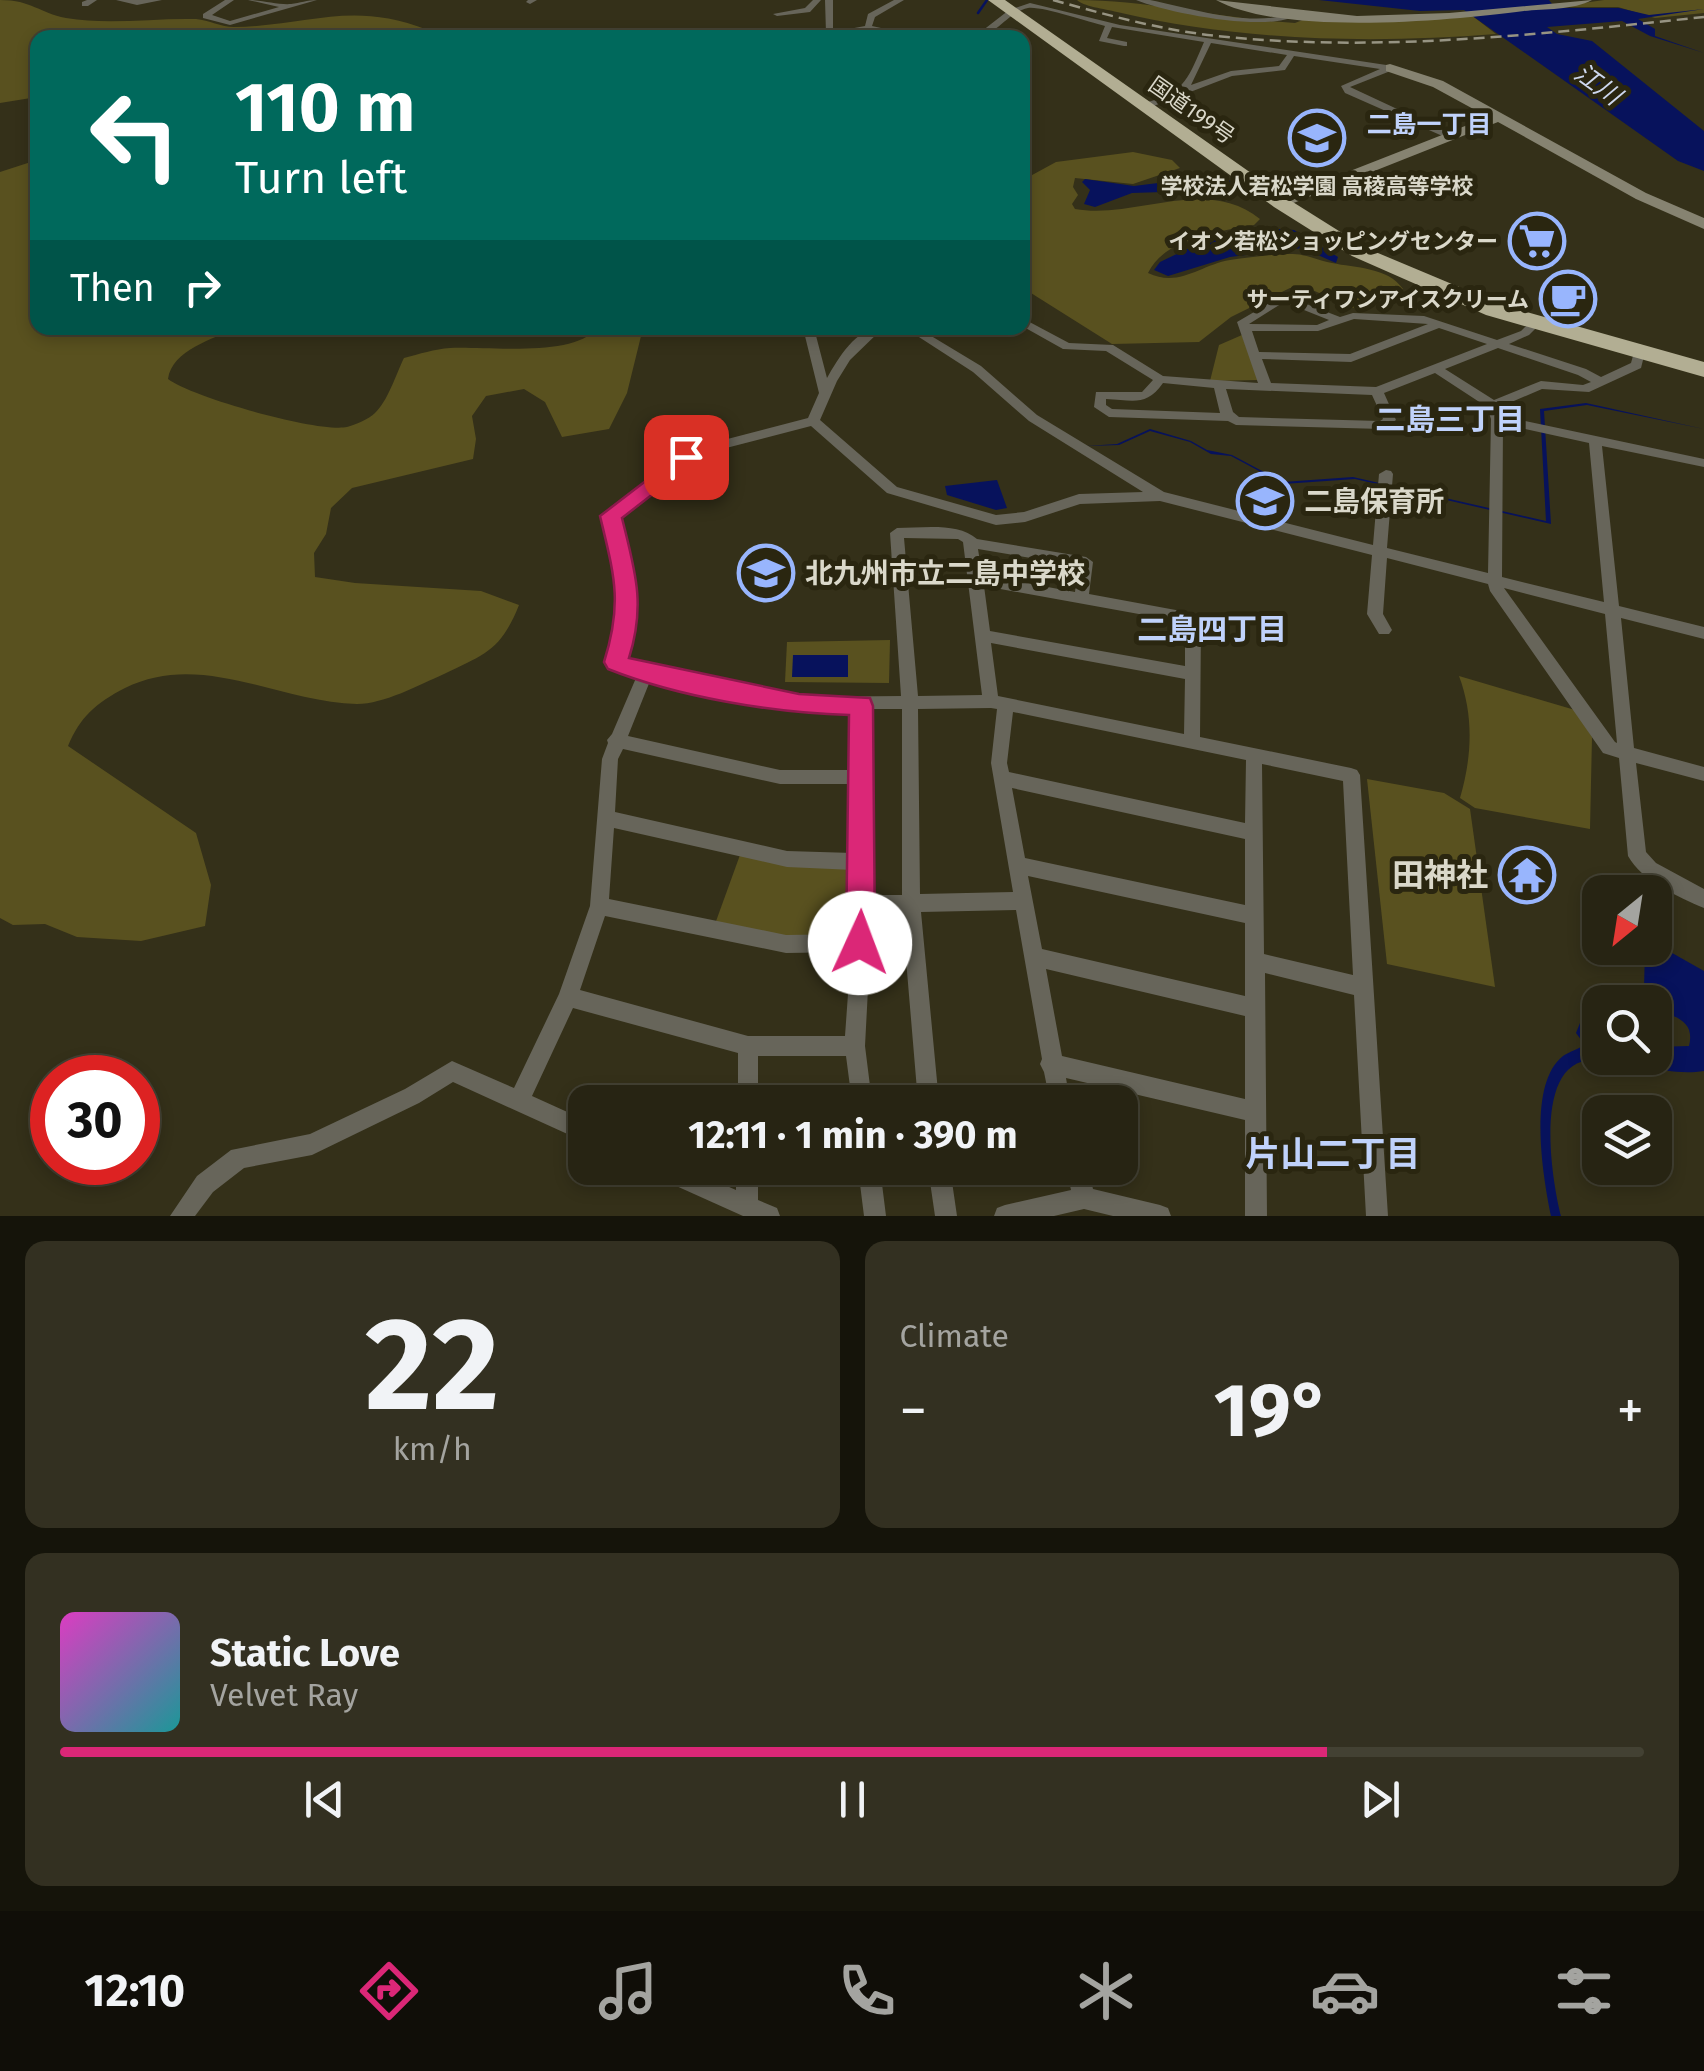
<!DOCTYPE html>
<meta charset="utf-8">
<style>
body{margin:0;font-family:"Fira Sans","Noto Sans JP",sans-serif;background:#333021;color:#f1f3f6;height:100vh;display:flex;flex-direction:column;font-size:38px;white-space:nowrap}
*{box-sizing:border-box;margin:0}
p{font-size:32px;color:#a4a4a0}
.icon{flex:none;width:55px;height:55px;fill:none;stroke:currentColor;stroke-width:2;stroke-linecap:round;stroke-linejoin:round}
.map{position:relative;height:1216px;overflow:hidden}
.panel{display:flex;flex-direction:column;gap:25px;padding:25px;background:#15140a;flex:1}
.panel>*{flex:none}
.hud{position:absolute;left:30px;top:30px;width:1000px;height:305px;border-radius:20px;box-shadow:0 5px 15px #0003,0 0 0 2px #434133;background:#00695c;color:#fff;overflow:hidden}
.needle{width:65px;rotate:210deg}
.fabs{position:absolute;left:1582px;top:875px;display:grid;gap:20px}
.fabs a{display:grid;place-items:center;width:90px;height:90px;border-radius:20px;background:#272413;box-shadow:0 5px 15px #0003,0 0 0 2px #434133;font-size:50px}
.speed{position:absolute;left:30px;top:1055px;display:flex;gap:20px;font-size:50px;font-weight:700;text-align:center}
.speed>*{display:grid;place-content:center;width:130px;height:130px;border-radius:50%;background:#272413;box-shadow:0 5px 15px #0003,0 0 0 2px #434133;line-height:1}
.speed .limit{border:15px solid #d22;background:#fff;color:#111}
.pin{position:absolute;display:grid;place-items:center;width:85px;height:85px;color:#fff;margin:-42px;border-radius:20px;box-shadow:0 5px 15px #0006}
.me{position:absolute;width:110px;margin:-55px;rotate:2deg;stroke-linejoin:round;filter:drop-shadow(0 0 8px #0008)}
.turn{display:flex;align-items:center;gap:35px;height:210px;padding:0 40px;font-size:45px}
.turn .icon{width:130px;height:130px;stroke-width:2.5}
.turn b{display:block;font-size:70px;line-height:85px}
.then{display:flex;align-items:center;height:95px;padding:0 40px;background:#0003;gap:20px;font-size:38px}
.big{font-size:75px;font-weight:700;line-height:1.1}
.panel .widget{flex:1;display:flex;flex-direction:column;justify-content:center;gap:15px;min-width:0;padding:0 35px;border-radius:20px;background:#333021}
.panel .dial{align-items:center;gap:0}
.dial b{font-size:130px;line-height:1}
.song{display:flex;align-items:center;gap:30px}
.cover{width:120px;height:120px;border-radius:15px;background:linear-gradient(135deg,hsl(310 70% 55%),hsl(180 70% 35%))}
.played{height:10px;border-radius:5px;background:linear-gradient(90deg,#db2777 80%,#434133 80%)}
.keys{display:flex;justify-content:space-around;direction:ltr}
.heat{display:flex;justify-content:space-between;align-items:center;font-size:55px;direction:ltr}
.panel .tiles{flex:1;display:grid;gap:25px;grid-template-columns:1fr 1fr}
.widget:last-child{grid-column:span 2}
.trip{position:absolute;left:568px;top:1085px;width:570px;height:100px;border-radius:20px;background:#272413;box-shadow:0 5px 15px #0003,0 0 0 2px #434133;font-weight:700;line-height:100px;text-align:center}
.dock{display:flex;height:160px;justify-content:space-around;align-items:center;background:#100e08;color:#a4a4a0}
.dock .icon{width:70px;height:70px}
.dock .on{color:#db2777}
.dock b{font-size:45px;color:#f1f3f6}
.map>svg:first-child{display:block}
.green{fill:#59511f}
.water{fill:#07125c;fill-rule:evenodd}
.lines{fill:none;stroke-linecap:round;stroke-linejoin:round}
.stream{stroke:#07125c;stroke-width:2.5}
.street{fill:#67655a;fill-rule:evenodd}
.secondary{fill:#868371;fill-rule:evenodd}
.highway{fill:#b2ae93;fill-rule:evenodd}
.rail{stroke:#979483;stroke-width:2.5;stroke-dasharray:11 6;stroke-linecap:butt}
.route{fill:#db2777;stroke:#8e194d;stroke-width:2.5}
.labels{text-anchor:middle;stroke-width:10;stroke-linejoin:round;paint-order:stroke}
.far-street-label{font-size:22px;fill:#dad8ca;stroke:#2a2610}
.far-poi-label{font-size:22px;font-weight:bold;fill:#dad8ca;stroke:#2a2610;text-anchor:end}
.far-water-label{font-size:25px;font-style:italic;fill:#ced8ee;stroke:#2a2610}
.far-neighbourhood-label{font-size:25px;font-weight:bold;fill:#c0d2fb;stroke:#2a2610}
.poi-label{font-size:28px;font-weight:bold;fill:#dad8ca;stroke:#2a2610;text-anchor:start}
.neighbourhood-label{font-size:30px;font-weight:bold;fill:#c0d2fb;stroke:#2a2610}
.near-poi-label{font-size:32px;font-weight:bold;fill:#dad8ca;stroke:#2a2610;text-anchor:end}
.near-neighbourhood-label{font-size:35px;font-weight:bold;fill:#c0d2fb;stroke:#2a2610}
</style>
<div class="map">
<svg width="1704" height="1216" viewBox="0 0 1704 1216">
<rect width="100%" height="100%" fill="#343019"/>
<g class="green">
<path d="M0,0c32,0 39,13 66,18 42,7 87,0 130,1 13,1 25,8 38,8 77,-1 115,-27 194,3l-12,8h-378l-1,59 -37,6z"/>
<path d="M1077,0c74,0 144,19 218,23l10,-4 165,-5 26,20c-127,10 -255,7 -379,-22 -12,-3 -35,-6 -40,-12z"/>
<path d="M1604,0h100v13l-49,5 -37,-11h-63z"/>
<path d="M1133,152l39,8 8,8 -47,16 -58,-6 -2,9 5,8 -6,9 3,5c60,11 130,-34 185,10l-6,6c-36,7 -88,12 -106,48 31,15 52,-8 82,-13 20,-3 43,-6 63,-6 13,0 26,7 39,9 23,5 56,4 71,26l-47,20 -46,-20 -20,-1 -59,29 -32,25 -87,2 -89,-56v-108l33,-18z"/>
<path d="M37,160l1,168h199c-24,11 -65,22 -69,51 23,18 150,54 179,48 8,-2 22,-8 28,-14 13,-12 21,-39 29,-55 15,-4 31,-9 46,-10 35,-2 126,10 146,-20h47l-16,65 -18,36 -47,8 -17,-35 -21,-13 -38,7 -14,20 4,23 -3,20 -121,29 -21,20 -5,26 -12,19 1,24 40,6 126,8 38,14c-18,45 -33,49 -75,69 -25,11 -60,30 -87,30 -79,-2 -156,-54 -232,-16 -29,15 -45,29 -57,58l128,87 15,52 -6,41 -64,15 -64,-4 -32,-13 -32,1 -13,-7v-746z"/>
<path d="M1242,335l16,45 -48,1 9,-36z"/>
<path d="M890,640l-1,43 -104,-1 2,-40z"/>
<path d="M1459,676l116,34 17,27 -2,92 -115,-21 -15,-10c12,-41 14,-82 -1,-122z"/>
<path d="M1367,779l77,14 26,16 25,178 -108,-23z"/>
<path d="M740,855l105,12 7,5 -1,58 -9,9 -61,-1 -66,-14z"/>
</g>
<g class="water">
<path d="M1319,0h230l6,8h64l30,7 55,-6 -66,10 17,10v7l49,17 -54,-17 -28,-15 -75,6 10,7 35,7 112,90v40l-26,-10 -214,-151 -44,1z"/>
<path d="M1222,175l22,16 -24,5 -26,-5 -62,2 -37,14 -11,-3 6,-14 -8,-8 3,-3 49,7z"/>
<path d="M1279,229l15,1 44,27 -2,6 -34,-15 -72,9 -62,19 -14,-6 6,-8 50,-24 36,-2z"/>
<path d="M1586,403l118,26 -117,-24 -43,6 7,113 -196,-45 -72,5 -52,-28 -20,-2 -21,-12 -40,-11 -31,14 -33,1 31,-2 33,-15 41,12 16,9 25,5 51,27 70,-5 193,44 -6,-112z"/>
<path d="M997,480l10,28 -11,2 -49,-15 -2,-9z"/>
<path d="M793,655h55v22h-56z"/>
<path d="M1658,945l46,26v100c-34,6 -74,-10 -109,-11 -64,-2 -43,121 -34,156h-10c-8,-39 -24,-132 12,-160 6,-4 15,-7 22,-11l-9,-12 12,-30 56,-14 1,-41zM1600,1002h55v18l16,-5c16,6 22,15 18,31l-34,1v11h-55z"/>
</g>
<g class="lines">
<path class="stream" d="M978,13l9,-13"/>
<g class="street">
<path d="M87,0h10l-9,6h-6v-4z"/>
<path d="M116,0h46l-25,5z"/>
<path d="M225,0h9l-22,15 18,6 49,-14 -31,-7c14,0 30,5 43,4 9,-1 16,-4 26,-4l-87,25 -27,-7v-4z"/>
<path d="M528,0h9l-7,4 -4,-2z"/>
<path d="M813,0h8l-11,12 -33,4 -4,-2 32,-6z"/>
<path d="M825,0h8v32l32,-6 3,-12 26,-14h10l-29,17 -3,9 54,12c-20,0 -40,-8 -59,-7 -20,0 -39,7 -60,7l19,-5z"/>
<path d="M1136,0h14c44,9 97,27 141,14l4,2c-30,16 -127,-3 -159,-16z"/>
<path d="M1030,3l90,22 273,41v4l-43,17 105,49 -8,2 -102,-45 -4,-7 39,-17 -86,-13 -9,14 -53,6 -81,31 -3,-1v-4c38,-10 41,-26 56,-60l-92,-15 -5,11 20,4v4h-3l-25,-5 6,-15c-17,-4 -63,-20 -77,-18 -21,4 -33,30 -55,30l36,-28zM1211,43l76,12 -8,11 -48,5 -40,14z"/>
<path d="M1283,295l57,22 13,-4 71,3 73,24 24,-9 10,-10h8l2,2 -12,12 -20,9 77,25 15,8 30,-14 5,-18 4,-1 6,4 -5,20 -52,24 -47,-3 -42,18 2,9 202,43v8l-102,-21 17,160 85,21v12l-83,-21 13,130 70,19v14l-68,-18 10,89 10,11 48,26v19c-26,-11 -62,-27 -76,-52l-9,-98 -16,-5 -113,-162 -2,-7 -101,-26 -4,56 9,16 -3,4h-10l-12,-20 5,-59 -212,-54 -80,3 -55,18 -29,3 -109,-32 -76,-67 -112,29 -81,63 17,70v37l-10,35 17,7 157,30 102,-1 -11,-163 7,-5c25,0 61,-6 80,11l109,18 7,5 -4,32 103,19 9,10 -1,114 151,31 6,2 3,5 28,441h-22l-12,-221 -89,-22 2,243h-22v-96l-179,-42 4,24h-20l-6,-30 -4,-8 2,-5 -26,-149 -95,2 18,190h-21l-16,-190 -30,1 -7,133 7,56h-20l-6,-46h-88v46h-20v-49l-165,-45 -41,88 53,24v22l-132,-60 -34,21 -107,52 -68,13 -31,24 -18,24h-25l27,-40 34,-26 79,-16 95,-45 47,-28 62,27 45,-94 31,-88 12,-147 6,-16 -1,-3 5,-6 24,-56 -26,-11 -2,-4 11,-38 2,-37 -17,-72 85,-67 119,-31 11,-25 -16,-65h11l13,50c12,-21 30,-52 56,-50l-33,32 -13,21 -17,39 77,67 99,28 28,-3 55,-18 64,-2 -114,-71 -56,-49 -68,-44h13l63,38 56,49 127,77 209,53 6,-71 7,-4 5,1 2,3 -6,74 101,25 3,-154 -4,-12 -52,-34 -51,20 12,27 -13,9 -147,-4 -8,-4 -119,-4 -15,-10 2,-15h46l11,-12 -47,-29 -43,-2 -41,-23v-8l47,25 44,2 50,31 95,7 -21,-61zM1284,302l45,18 -12,5 -68,-1zM1354,319l74,5 -78,30 -91,-2 -7,-21h66zM1439,328l48,16 -111,43 -105,-4 -9,-24 89,3zM1498,348l80,27 13,7 -8,3 -42,-4 -47,19 -49,-31zM1163,383l51,5 6,25 -108,-4 -6,-4v-6c27,1 40,8 57,-16zM1226,389l146,6 11,24 -3,2 -141,-4 -6,-5zM1503,424l86,19 15,159 -102,-25zM904,538l54,1 5,3 19,153 -64,1zM978,549l100,17 -3,26 -93,-17zM984,586l199,36 2,3v41l-195,-35zM1504,588l101,26 12,129 -2,-1zM991,643l194,36 -1,55 -186,-38zM650,681l149,30 54,-1v60h-73l-152,-34zM991,708l6,1 -6,54 22,129 -93,2 -2,-185zM869,709h33v186h-30zM1013,712l233,48 -1,63 -236,-51 -2,-9zM623,749l157,35h73v69l-66,-2 -172,-39 3,-53zM1262,764l81,17 10,194 -89,-21zM1012,788l233,51v66l-220,-47zM614,828l173,39 67,3 -2,64 -66,1 -177,-36zM1028,876l217,47v73l-203,-47zM605,916l181,37 65,-1 -6,84h-97l-168,-46zM1046,969l199,47v83l-183,-43z"/>
<path d="M651,1168h35l50,22v-22h22v32l19,8 3,8h-37l-89,-40z"/>
<path d="M858,1168h22l6,48h-22z"/>
<path d="M928,1168h22l7,48h-22z"/>
<path d="M1066,1168h22l5,21 67,16 8,3 3,8h-58l-29,-7 -30,7h-60l3,-8 8,-3 66,-15z"/>
</g>
<g class="secondary">
<path d="M1216,0l141,16 92,-3 143,-13c-18,10 -48,9 -68,11 -76,10 -242,25 -308,-11z"/>
<path d="M1390,64l53,17 203,112 58,25v11l-68,-30 -138,-77 -212,84h-10v-6l212,-83 -55,-30 -47,-16v-6z"/>
</g>
<path class="highway" d="M988,0h17l283,199 78,49 136,57 202,57v15l-218,-62 -134,-59 -78,-49z"/>
<path class="rail" d="M1053,0c54,15 108,30 164,36 163,17 325,-2 487,-19"/>
</g>
<path class="route" d="M686,450l10,7 -2,5 -72,56c13,53 24,86 7,140l170,36 71,4 3,8 2,237 -4,10 -11,4 -10,-4 -4,-10 3,-228c-76,-2 -171,-18 -241,-46l-4,-7c19,-60 10,-87 -4,-146z"/>
<defs>
<g id="school-ring" transform="scale(2.875)"><circle r="9.5" fill="#2a2610" stroke="#98b5fd" stroke-width="1.5"/><path d="M0-5L7-2L0 1L-7-2ZM-4 1L0 2.5L4 1V4Q0 6-4 4Z" fill="#98b5fd"/></g>
<g id="supermarket-ring" transform="scale(2.875)"><circle r="9.5" fill="#2a2610" stroke="#98b5fd" stroke-width="1.5"/><path d="M-6-5.5h2.5l.6 2H6L4.5 2H-2.5L-4.4-4H-6ZM-1.5 3.2a1.3 1.3 0 1 0 .1 0ZM3 3.2a1.3 1.3 0 1 0 .1 0Z" fill="#98b5fd"/></g>
<g id="cafe-ring" transform="scale(2.875)"><circle r="9.5" fill="#2a2610" stroke="#98b5fd" stroke-width="1.5"/><path d="M-5.5-4.5H6V0H3Q3 3.5 0 3.5H-2.5Q-5.5 3.5-5.5 0ZM3-3.2v2h1.7v-2ZM-6 4.5H4V6H-6Z" fill="#98b5fd"/></g>
<g id="temple-ring" transform="scale(2.875)"><circle r="9.5" fill="#2a2610" stroke="#98b5fd" stroke-width="1.5"/><path d="M0-6L5-2H3V0L6.5 2.5H4V6H1.5V3h-3V6H-4V2.5H-6.5L-3 0V-2H-5Z" fill="#98b5fd"/></g>
</defs>
<g fill-rule="evenodd">
<use href="#school-ring" x="1317" y="138"/>
<use href="#supermarket-ring" x="1537" y="241"/>
<use href="#cafe-ring" x="1568" y="299"/>
<use href="#school-ring" x="1265" y="501"/>
<use href="#school-ring" x="766" y="573"/>
<use href="#temple-ring" x="1527" y="875"/>
</g>
<g class="labels">
<g class="far-street-label">
<text transform="translate(1192 110) rotate(35)" y="8">国道199号</text>
</g>
<g class="far-poi-label">
<text x="1317" y="194" text-anchor="middle">学校法人若松学園 高稜高等学校</text>
<text x="1498" y="249">イオン若松ショッピングセンター</text>
<text x="1529" y="307">サーティワンアイスクリーム</text>
</g>
<g class="far-water-label">
<text transform="translate(1598 84) rotate(36)" y="9">江川</text>
</g>
<g class="far-neighbourhood-label">
<text x="1429" y="133">二島一丁目</text>
</g>
<g class="poi-label">
<text x="1304" y="511">二島保育所</text>
<text x="805" y="583">北九州市立二島中学校</text>
</g>
<g class="neighbourhood-label">
<text x="1450" y="430">二島三丁目</text>
<text x="1212" y="640">二島四丁目</text>
</g>
<g class="near-poi-label">
<text x="1488" y="886">田神社</text>
</g>
<g class="near-neighbourhood-label">
<text x="1333" y="1166">片山二丁目</text>
</g>
</g>
</svg>
<div class="fabs">
<a><svg class="needle" viewBox="-14 -14 28 28"><path d="M0-13l5 13h-10z" fill="#e53935"/><path d="M0 13l5-13h-10z" fill="#a4a4a0"/></svg></a>
<a><svg class="icon" aria-label="search" viewBox="0 0 24 24"><circle cx="10" cy="10" r="6"/><path d="M15 15l6 6"/></svg></a>
<a><svg class="icon" aria-label="layers" viewBox="0 0 24 24"><path d="M12 4l9 5-9 5-9-5zM3 14l9 5 9-5"/></svg></a>
</div>
<div class="speed"><div class="limit">30</div></div>
<div class="pin" style="left:686px;top:457px;background:#d93025"><svg class="icon" aria-label="arrive" viewBox="0 0 24 24"><path d="M6 21V4h12l-3 4 3 4H6"/></svg></div>
<svg class="me" style="left:860px;top:943px" viewBox="-20 -20 40 40"><circle r="19" fill="#fff"/><path d="M0-13L10 11 0 6-10 11z" fill="#db2777"/></svg>
<div class="trip">12:11 · 1 min · 390 m</div>
<div class="hud">
<div class="turn"><svg class="icon" aria-label="left" viewBox="0 0 24 24"><path d="M17 20v-9H6M10 6l-5 5 5 5"/></svg><div><b>110 m</b>Turn left</div></div>
<div class="then">Then<svg class="icon" aria-label="right" viewBox="0 0 24 24"><path d="M7 20v-9h11M14 6l5 5-5 5"/></svg></div>
</div>
</div>
<section class="panel">
<div class="tiles">
<div class="widget dial"><b>22</b><p>km/h</p></div>
<div class="widget"><p>Climate</p>
<div class="heat"><a>−</a><b class="big">19°</b><a>+</a></div>
</div>
<div class="widget">
<div class="song"><i class="cover"></i><div><b>Static Love</b><p>Velvet Ray</p></div></div>
<div class="played"></div>
<div class="keys"><svg class="icon" aria-label="previous" viewBox="0 0 24 24"><path d="M18 5L8 12l10 7zM5 5v14"/></svg><svg class="icon" aria-label="pause" viewBox="0 0 24 24"><path d="M8 5v14M16 5v14"/></svg><svg class="icon" aria-label="next" viewBox="0 0 24 24"><path d="M6 5l10 7-10 7zM19 5v14"/></svg></div>
</div>
</div>
</section>
<nav class="dock">
<b>12:10</b>
<svg class="icon on" aria-label="directions" viewBox="0 0 24 24"><path d="M12 3l9 9-9 9-9-9zM9 14v-3h6M13 9l2 2-2 2"/></svg>
<svg class="icon" aria-label="music" viewBox="0 0 24 24"><path d="M9 18V5l10-2v13"/><circle cx="6" cy="18" r="3"/><circle cx="16" cy="16" r="3"/></svg>
<svg class="icon" aria-label="phone" viewBox="0 0 24 24"><path d="M5 4h4l2 5-3 2q2 4 5 5l2-3 5 2v4C11 20 4 13 5 4z"/></svg>
<svg class="icon" aria-label="climate" viewBox="0 0 24 24"><path d="M12 3v18M4 7l16 10M4 17L20 7"/></svg>
<svg class="icon" aria-label="car" viewBox="0 0 24 24"><path d="M5 17H2v-5l4-1 3-4h7l3 4 3 1v5h-3M9 17h6M6 11h13"/><circle cx="7" cy="17" r="2"/><circle cx="17" cy="17" r="2"/></svg>
<svg class="icon" aria-label="filters" viewBox="0 0 24 24"><path d="M4 7h16M4 17h16"/><circle cx="9" cy="7" r="2"/><circle cx="15" cy="17" r="2"/></svg>
</nav>
